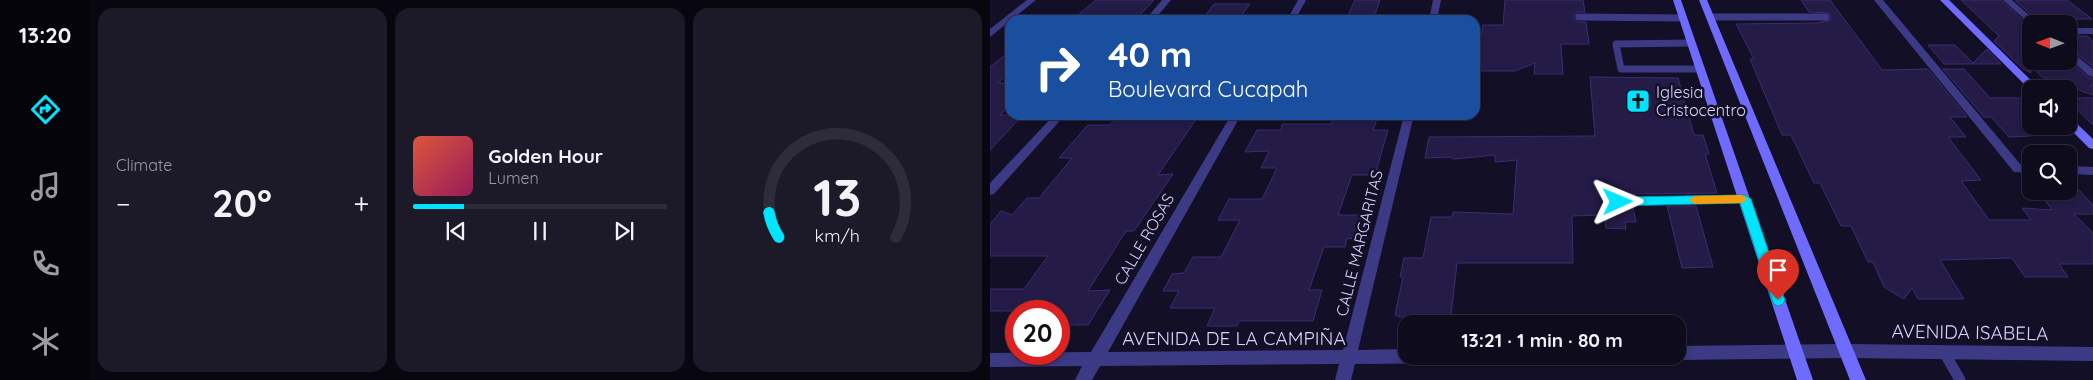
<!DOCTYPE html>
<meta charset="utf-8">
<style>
body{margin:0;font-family:Quicksand,sans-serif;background:#1c1929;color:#f1f3f6;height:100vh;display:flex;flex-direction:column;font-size:19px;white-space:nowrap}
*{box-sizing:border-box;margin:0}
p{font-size:16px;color:#9b9ba3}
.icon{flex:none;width:28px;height:28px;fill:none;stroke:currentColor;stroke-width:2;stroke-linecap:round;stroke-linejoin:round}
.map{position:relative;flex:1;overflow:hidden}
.details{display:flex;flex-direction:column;gap:8px;padding:8px;background:#08060f;width:900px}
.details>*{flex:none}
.guide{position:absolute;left:15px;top:15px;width:475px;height:105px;border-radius:15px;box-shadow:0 2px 8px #0003,0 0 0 1px #2e2b3b;background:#1a4fa0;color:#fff;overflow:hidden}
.needle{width:32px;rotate:271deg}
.controls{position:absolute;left:1032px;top:15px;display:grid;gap:10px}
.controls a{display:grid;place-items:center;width:55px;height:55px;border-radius:10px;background:#0e0b1c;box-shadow:0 2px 8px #0003,0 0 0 1px #2e2b3b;font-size:25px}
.speed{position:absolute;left:15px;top:300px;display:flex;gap:10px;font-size:25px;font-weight:700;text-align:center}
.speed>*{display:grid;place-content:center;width:65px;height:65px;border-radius:50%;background:#0e0b1c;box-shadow:0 2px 8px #0003,0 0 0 1px #2e2b3b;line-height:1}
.speed .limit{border:8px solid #d22;background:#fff;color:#111}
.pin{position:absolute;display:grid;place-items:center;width:42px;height:42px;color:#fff;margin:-51px -21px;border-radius:50% 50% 50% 0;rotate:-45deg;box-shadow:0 0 5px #0007}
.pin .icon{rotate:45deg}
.me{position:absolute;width:55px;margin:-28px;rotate:89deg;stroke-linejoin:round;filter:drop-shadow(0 0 4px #0008)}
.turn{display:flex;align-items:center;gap:18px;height:105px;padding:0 20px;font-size:22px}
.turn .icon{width:65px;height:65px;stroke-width:2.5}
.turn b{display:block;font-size:35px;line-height:42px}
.big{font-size:38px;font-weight:700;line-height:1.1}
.details .card{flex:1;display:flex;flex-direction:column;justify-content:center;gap:8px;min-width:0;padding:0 18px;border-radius:15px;background:#1c1929}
.details .dial{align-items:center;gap:0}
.dial svg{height:130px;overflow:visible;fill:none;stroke:#2e2b3b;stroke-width:7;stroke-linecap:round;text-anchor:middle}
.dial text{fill:#f1f3f6;stroke:none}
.song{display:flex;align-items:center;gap:15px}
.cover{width:60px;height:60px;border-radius:8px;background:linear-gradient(135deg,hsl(10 70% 55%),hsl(330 70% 35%))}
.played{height:5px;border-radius:2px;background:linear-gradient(90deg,#00e5ff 20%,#2e2b3b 20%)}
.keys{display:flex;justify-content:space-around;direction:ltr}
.heat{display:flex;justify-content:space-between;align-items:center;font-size:28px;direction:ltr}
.details .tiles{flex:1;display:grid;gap:8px;grid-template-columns:repeat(3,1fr)}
.trip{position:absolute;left:408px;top:315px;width:288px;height:50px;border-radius:15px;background:#0e0b1c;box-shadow:0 2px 8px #0003,0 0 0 1px #2e2b3b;font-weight:700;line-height:50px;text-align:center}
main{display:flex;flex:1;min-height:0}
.menu{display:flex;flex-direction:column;width:90px;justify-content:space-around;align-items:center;background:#06040b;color:#9b9ba3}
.menu .icon{width:35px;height:35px}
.menu .on{color:#00e5ff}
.menu b{font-size:22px;color:#f1f3f6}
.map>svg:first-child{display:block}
.building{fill:#241b47;stroke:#3b2d73}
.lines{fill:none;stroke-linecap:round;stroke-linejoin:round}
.lane-far2{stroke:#3d3a85;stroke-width:7}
.lane-far1{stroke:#3d3a85;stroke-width:8}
.lane{stroke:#3d3a85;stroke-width:11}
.street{fill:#3d3a85;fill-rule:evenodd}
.secondary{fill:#6f6bff;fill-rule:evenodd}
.route{fill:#00e5ff;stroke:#0095a6}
.slow{fill:#f59e0b}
.labels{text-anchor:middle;stroke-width:5;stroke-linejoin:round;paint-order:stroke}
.poi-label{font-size:16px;fill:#d9d4ff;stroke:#130f26;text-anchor:start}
.street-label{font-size:16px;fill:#d9d4ff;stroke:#130f26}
.near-street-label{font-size:19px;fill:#d9d4ff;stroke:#130f26}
</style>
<main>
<nav class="menu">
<b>13:20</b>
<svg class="icon on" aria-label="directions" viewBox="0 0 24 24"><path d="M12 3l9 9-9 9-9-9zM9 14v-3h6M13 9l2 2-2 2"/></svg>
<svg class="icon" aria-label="music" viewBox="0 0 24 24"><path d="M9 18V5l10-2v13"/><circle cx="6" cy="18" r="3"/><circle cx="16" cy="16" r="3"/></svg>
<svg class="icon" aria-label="phone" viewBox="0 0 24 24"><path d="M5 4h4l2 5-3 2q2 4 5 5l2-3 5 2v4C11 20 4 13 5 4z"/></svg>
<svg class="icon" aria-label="climate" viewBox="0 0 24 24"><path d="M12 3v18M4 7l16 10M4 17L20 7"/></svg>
</nav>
<section class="details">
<div class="tiles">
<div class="card"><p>Climate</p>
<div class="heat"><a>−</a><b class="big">20°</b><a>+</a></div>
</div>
<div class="card">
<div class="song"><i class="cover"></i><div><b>Golden Hour</b><p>Lumen</p></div></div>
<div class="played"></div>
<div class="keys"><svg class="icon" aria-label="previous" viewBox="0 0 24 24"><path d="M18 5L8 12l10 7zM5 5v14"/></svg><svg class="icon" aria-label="pause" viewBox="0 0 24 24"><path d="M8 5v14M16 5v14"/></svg><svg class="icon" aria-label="next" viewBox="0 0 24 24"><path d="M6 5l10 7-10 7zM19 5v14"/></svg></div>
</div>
<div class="card dial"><svg viewBox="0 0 100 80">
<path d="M14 69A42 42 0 1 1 86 69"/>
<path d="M14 69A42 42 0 0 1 8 54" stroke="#00e5ff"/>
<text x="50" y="56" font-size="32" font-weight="700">13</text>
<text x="50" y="72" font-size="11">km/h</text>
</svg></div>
</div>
</section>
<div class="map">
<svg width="1103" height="380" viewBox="0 0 1103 380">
<rect width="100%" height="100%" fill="#130f26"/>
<g class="building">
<path d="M106,0h58l-16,17h-12l-2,3h-52z"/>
<path d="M365,0h25l-7,20h-27z"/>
<path d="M515,0h78l2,12h-8l-3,5 3,5h9l3,22h-28l2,30h-29l1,-11 -20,8h-35l1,-6h-5l7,-40h20z"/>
<path d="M811,0h29l52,70 46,-1 39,48h-17l16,20h-18l33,43 -20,1 28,39h42l-9,-12 30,2 -10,-14h18l-5,-5h14v-12l24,26v9h-19l19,19v31h-34l9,13h-43l-13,-19 -72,2 24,39h-46l-6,-11 -8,11 -20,-12 -11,-25h-5l-17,-36h-10l-21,-43h-6l-23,-48h-9l-32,-76h4l-18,-35 81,-1 13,-3 1,-3 -2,-4 -20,-1z"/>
<path d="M971,0h40l30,27v34l38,-1 19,17 5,2v7h-3l3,3v6l-51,-18 -11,-11v7l-8,-4 -29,-28 5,-5z"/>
<path d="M1025,0h52l25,19h-25l8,7h-6v-2h-28z"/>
<path d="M224,4h36l-12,16h-36z"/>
<path d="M1079,36h18l6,5v26l-24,-19z"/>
<path d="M938,45h27l18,18 14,-14 14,15h-57z"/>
<path d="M20,51v22l-13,10h13v22l-10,10h23l-33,35v-83z"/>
<path d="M953,69h21l26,29h36l5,5v33l-22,1 -18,-20h-7z"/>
<path d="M600,77l88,1 16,57h9l6,19h-4l12,39 -86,1 -16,2 -3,5 3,5 18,1 3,15h-11l1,7 -20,-1 -1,-11 -3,1v-3l-30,1 1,47h-116l-7,61h-20l1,-7h-32v-1l-4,-1 8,-38h-3l4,-19h19l8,-41h21l1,-5 60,2 4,-54 -22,2v-7l-41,4 -4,-2 -25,1 4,-21 166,-1z"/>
<path d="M1079,98h24v27l-24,-23z"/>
<path d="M128,115h81l-41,60 15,-1 -39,57h-8l-38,60 22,-1 -22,35h-29v-14h-69v-22h34l24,-33h-58v-32l11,-13 11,4 15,-17h12l33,-40h-13l29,-33h22z"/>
<path d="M344,115l44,1 -5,14h15l-13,45h-23l-14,40h24l-7,24 -8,-1 -2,9h-21l-15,43h13l-9,31h-74l-2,5h-30l8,-18h-45l9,-17h-16l9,-17 12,-1 9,-16h28l19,-37h-22l11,-21h33l15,-31h-16l8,-17 -24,1 12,-22h24l1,-6h49z"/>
<path d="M677,206h29l17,61 -31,1z"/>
</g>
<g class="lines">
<g class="lane-far2">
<path d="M589,17l104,1"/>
<path d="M720,17h116"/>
<path d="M701,43l-75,1 5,25h79"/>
</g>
<path class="lane-far1" d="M628,201l127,-2"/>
<path class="lane" d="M954,352l16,28"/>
<g class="street">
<path d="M37,0h9l-46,37v-8z"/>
<path d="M172,0h9l-17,20h-9z"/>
<path d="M308,0h8l-11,20h-8z"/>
<path d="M443,0h8l-4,20h-8z"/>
<path d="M884,0h9l138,165h10v8l-17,-1z"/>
<path d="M1013,0h9l27,24h-8v1z"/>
<rect x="1079" y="28" width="24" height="6"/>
<path d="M1079,50l24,19v8l-4,-1 -20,-18z"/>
<path d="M64,115h11l-71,79 -4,1v-12z"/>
<path d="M241,115h10l-133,237 235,-2 61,-235h10l-56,235 48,-1v7h81l-2,5 -6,2 -124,1 -4,16h-16l4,-16 -239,2 -8,14h-17l7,-14 -92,1v-14l101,-1z"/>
<path d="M1079,166l24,1v8l-24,-1z"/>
<path d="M856,344l247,3v14l-247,-3 -170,2 -6,-4h6v-10z"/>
</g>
<g class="secondary">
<path d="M683,0h8l132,380h-16z"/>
<path d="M709,0h8l159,380h-16z"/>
<path d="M950,0h9l91,89h-9v2z"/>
<path d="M1079,119l4,1 20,19v10l-4,-1 -22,-22h2z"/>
</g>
</g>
<path class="route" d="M755,195l6,4 34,101 -2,4 -5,2 -4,-2 -2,-4 -32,-97 -122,3 -6,-4 6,-5z"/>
<path class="slow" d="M752,195l5,4 -5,4 -47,1 -6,-4 6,-4z"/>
<defs>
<g id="church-square" transform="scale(1.25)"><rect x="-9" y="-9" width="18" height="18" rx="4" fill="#00e5ff" stroke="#130f26"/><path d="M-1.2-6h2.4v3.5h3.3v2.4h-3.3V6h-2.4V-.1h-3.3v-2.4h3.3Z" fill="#111"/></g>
</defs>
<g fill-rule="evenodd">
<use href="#church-square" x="648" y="101"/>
</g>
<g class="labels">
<g class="poi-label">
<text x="666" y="98">Iglesia<tspan x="666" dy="18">Cristocentro</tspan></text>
</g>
<g class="street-label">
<text transform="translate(154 239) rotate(-60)" y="6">CALLE ROSAS</text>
<text transform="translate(369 243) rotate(-76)" y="6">CALLE MARGARITAS</text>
</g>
<g class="near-street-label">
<text transform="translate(980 332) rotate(1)" y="7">AVENIDA ISABELA</text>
<text x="244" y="345">AVENIDA DE LA CAMPIÑA</text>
</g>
</g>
</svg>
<div class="controls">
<a><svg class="needle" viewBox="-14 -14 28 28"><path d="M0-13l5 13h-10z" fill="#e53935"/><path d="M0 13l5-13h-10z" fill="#9b9ba3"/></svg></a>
<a><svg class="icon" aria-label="sound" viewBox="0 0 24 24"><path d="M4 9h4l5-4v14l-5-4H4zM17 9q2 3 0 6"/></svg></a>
<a><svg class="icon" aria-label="search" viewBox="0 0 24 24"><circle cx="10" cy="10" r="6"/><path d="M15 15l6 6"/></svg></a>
</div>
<div class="speed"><div class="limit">20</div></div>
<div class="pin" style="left:788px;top:300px;background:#d93025"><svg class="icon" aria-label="arrive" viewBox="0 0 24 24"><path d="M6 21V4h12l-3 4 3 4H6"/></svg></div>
<svg class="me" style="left:628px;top:202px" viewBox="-20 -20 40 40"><path d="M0-17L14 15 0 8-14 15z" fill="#00e5ff" stroke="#fff" stroke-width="4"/></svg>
<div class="trip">13:21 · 1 min · 80 m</div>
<div class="guide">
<div class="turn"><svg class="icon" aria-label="right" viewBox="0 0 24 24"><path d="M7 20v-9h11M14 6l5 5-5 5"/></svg><div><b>40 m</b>Boulevard Cucapah</div></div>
</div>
</div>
</main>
